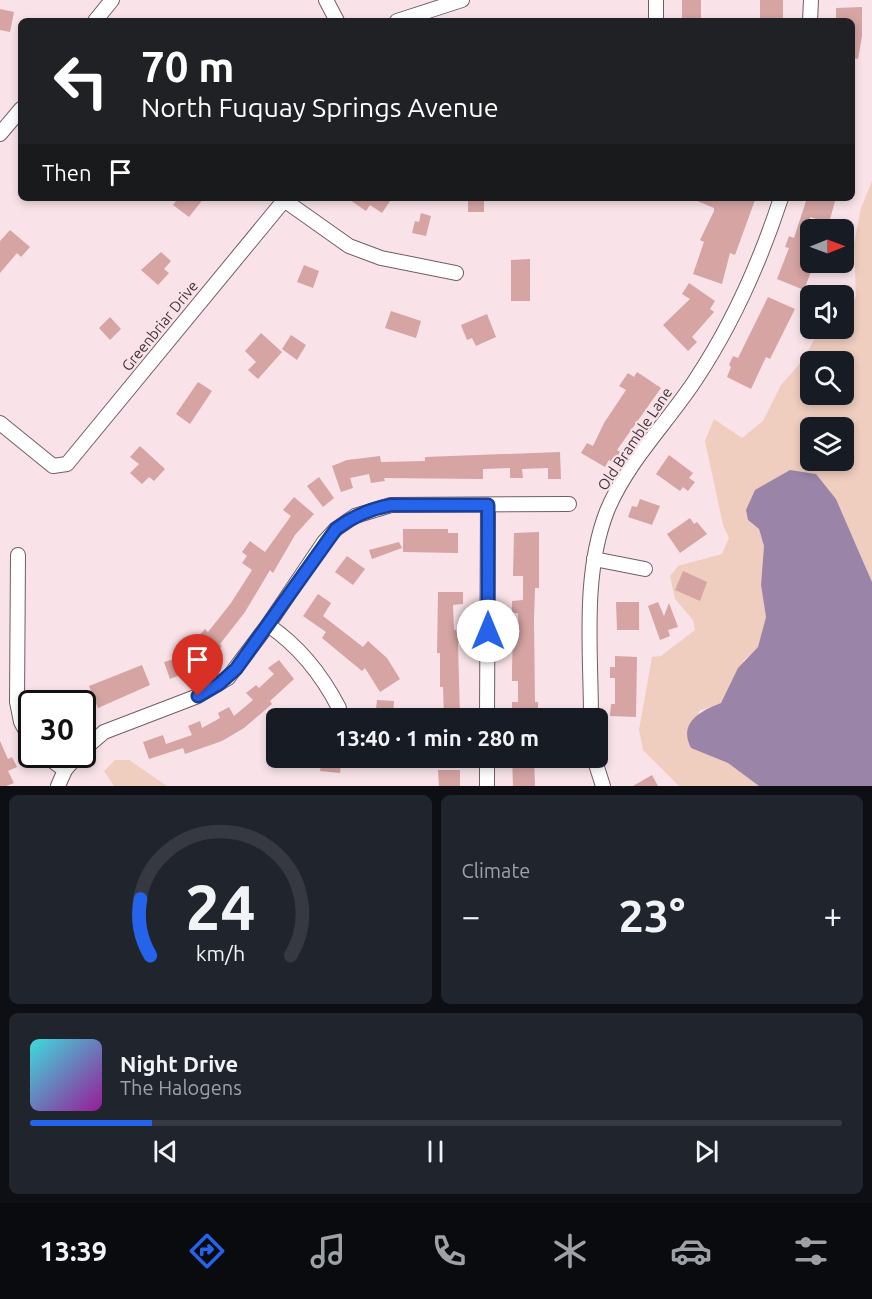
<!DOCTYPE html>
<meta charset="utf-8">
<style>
body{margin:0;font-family:Ubuntu,sans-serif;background:#20242c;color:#f1f3f6;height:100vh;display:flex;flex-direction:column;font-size:22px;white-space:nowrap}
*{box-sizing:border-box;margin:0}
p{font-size:20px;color:#9ea1a6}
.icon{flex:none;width:33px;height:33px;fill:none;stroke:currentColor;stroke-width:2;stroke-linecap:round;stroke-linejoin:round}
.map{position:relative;height:786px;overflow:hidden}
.panel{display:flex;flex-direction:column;gap:9px;padding:9px;background:#0d0f14;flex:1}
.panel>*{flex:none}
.banner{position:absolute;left:18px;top:18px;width:837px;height:183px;border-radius:9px;box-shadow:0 3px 9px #0003;background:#202124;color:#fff;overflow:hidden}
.needle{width:39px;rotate:89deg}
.controls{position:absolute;left:800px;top:219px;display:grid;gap:12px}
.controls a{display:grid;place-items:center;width:54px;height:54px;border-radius:9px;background:#171b24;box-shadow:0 3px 9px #0003;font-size:30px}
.speed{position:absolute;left:18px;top:690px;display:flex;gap:12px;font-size:30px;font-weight:700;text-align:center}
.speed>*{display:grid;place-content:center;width:78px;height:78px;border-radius:50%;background:#171b24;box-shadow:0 3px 9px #0003;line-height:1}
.speed .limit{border:3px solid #111;border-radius:9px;background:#fff;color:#111}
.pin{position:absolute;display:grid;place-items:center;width:51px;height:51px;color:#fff;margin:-62px -26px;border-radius:50% 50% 50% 0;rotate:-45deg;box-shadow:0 0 6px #0007}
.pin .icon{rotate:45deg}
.me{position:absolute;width:66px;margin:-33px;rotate:0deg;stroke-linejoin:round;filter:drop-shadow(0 0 4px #0008)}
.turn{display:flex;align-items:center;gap:21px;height:126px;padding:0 24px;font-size:27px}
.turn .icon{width:78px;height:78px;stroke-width:2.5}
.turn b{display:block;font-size:42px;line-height:51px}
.then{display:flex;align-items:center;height:57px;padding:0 24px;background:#0003;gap:12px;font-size:22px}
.big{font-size:45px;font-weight:700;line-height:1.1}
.panel .tile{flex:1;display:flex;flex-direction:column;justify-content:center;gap:9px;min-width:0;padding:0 21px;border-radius:9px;background:#20242c}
.panel .dial{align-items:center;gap:0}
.dial svg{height:156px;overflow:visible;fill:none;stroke:#363941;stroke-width:7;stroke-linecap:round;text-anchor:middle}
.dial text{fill:#f1f3f6;stroke:none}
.song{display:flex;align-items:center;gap:18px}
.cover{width:72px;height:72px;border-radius:9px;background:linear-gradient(135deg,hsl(180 70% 55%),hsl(300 70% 35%))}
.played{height:6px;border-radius:3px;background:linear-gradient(90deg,#2563eb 15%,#363941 15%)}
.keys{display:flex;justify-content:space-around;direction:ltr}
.heat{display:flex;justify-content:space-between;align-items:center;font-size:33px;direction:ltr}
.panel .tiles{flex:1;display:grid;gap:9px;grid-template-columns:1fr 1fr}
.tile:last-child{grid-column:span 2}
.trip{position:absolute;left:266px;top:708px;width:342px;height:60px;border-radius:9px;background:#171b24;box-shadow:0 3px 9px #0003;font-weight:700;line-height:60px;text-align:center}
.tab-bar{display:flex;height:96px;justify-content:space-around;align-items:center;background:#090b0e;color:#9ea1a6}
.tab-bar .icon{width:42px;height:42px}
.tab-bar .active{color:#2563eb}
.tab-bar b{font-size:27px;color:#f1f3f6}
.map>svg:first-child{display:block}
.green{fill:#efcdbf;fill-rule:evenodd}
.water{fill:#9a85a9}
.building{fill:#d5a4a3}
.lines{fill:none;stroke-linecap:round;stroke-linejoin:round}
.minor-casing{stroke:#715e64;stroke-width:16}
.minor{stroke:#fff;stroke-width:14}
.route-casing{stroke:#184099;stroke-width:15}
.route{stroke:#2563eb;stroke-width:10}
.labels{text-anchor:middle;stroke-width:4.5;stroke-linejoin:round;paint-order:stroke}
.street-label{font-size:15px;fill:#3d3437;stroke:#f9e3e9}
</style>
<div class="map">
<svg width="872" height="786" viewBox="0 0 872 786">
<rect width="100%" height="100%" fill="#f9e3e9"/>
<g class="green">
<path d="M872,181v401l-36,-83 -20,-25 -68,46 11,9 5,17 -3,39 5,32 -8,31 -14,12 -23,43 -22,8 -8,37 37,15 31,23h-80l-36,-36 -4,-20 13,-73 9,-1 34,-26 -2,-10 -18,-21 -5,-23 8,-10 44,-12 7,-16 -6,-13 -18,-84 9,-22 28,19 21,-17 18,-36 22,-25 14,-26 26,-6 13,-32 -2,-52 7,-36zM810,362h33v32h-33zM810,428h33v32h-33z"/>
<path d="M115,760h14l38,26h-53l-10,-15z"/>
</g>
<path class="water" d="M790,470l26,4 20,25 36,83v204h-113l-31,-23 -37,-15c-13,-25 9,-37 30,-45l17,-35 20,-21 8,-30 -5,-32 3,-39 -5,-17 -11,-9 -2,-10 9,-20z"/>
<g class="building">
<rect x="682" y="0" width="19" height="21"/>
<rect x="760" y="0" width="23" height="21"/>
<path d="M862,7v29l-4,23 -6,-1v-37h-16v-13z"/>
<path d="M0,9l14,3 -4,20 -10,-2z"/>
<path d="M178,198h26l-15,19 -16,-12z"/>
<path d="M347,198h45l-10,15 -12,-8 -4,6z"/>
<rect x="468" y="198" width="16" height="14"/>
<path d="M690,198l65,2 -20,55 -5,-2 -8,31 -29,-10 11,-32 -4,-2 14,-29v-3z"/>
<path d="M807,198l28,3 -6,22 -19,-6 2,52 -8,21 -27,-11 12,-31 -4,-1 4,-11 5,2z"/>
<path d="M421,213l10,3 -5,20 -14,-3 3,-12 4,1z"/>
<path d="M10,230l20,17 -9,10 -4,-4 -17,20v-32z"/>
<path d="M161,252l10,9 -7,8 5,4 -11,12 -17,-15z"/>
<path d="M530,259v42h-19v-41z"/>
<path d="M304,265l15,6 -6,17 -16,-6z"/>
<path d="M689,283l26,18 -5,8 4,3 -22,25 5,5 -9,9 -25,-26 27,-26 -8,-5z"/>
<path d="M768,297l27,12 -25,50 -4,-2 -15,32 -24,-12 4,-10 -2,-2 4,-9 5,2z"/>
<path d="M391,311l30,10 -5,17 -31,-10z"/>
<path d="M487,314l9,23 -20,9 -4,-8 -5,2 -6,-15z"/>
<path d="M110,317l11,12 -11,11 -11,-12z"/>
<path d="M261,333l21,19 -24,27 -10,-9 8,-8 -11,-11z"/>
<path d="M291,335l15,10 -9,15 -15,-11z"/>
<path d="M637,372l24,16 -44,62 3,2 -6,11 -5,-3 -4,7 -24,-14 6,-10 6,3 11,-23 22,-33 -7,-4 9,-13 6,4z"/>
<path d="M198,382l14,9 -22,33 -14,-10z"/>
<path d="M140,446l25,23 -11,12 -5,-4 -7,7 -12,-11 9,-9 -9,-7z"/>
<path d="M560,452l1,27h-13v-11l-26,1 1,9h-13v-10l-27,1v10l-99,-1 1,3 -14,2 -2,-9 -19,4 3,10 -12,4 -9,-26 15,-6 33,-4 1,6 44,-1v-4z"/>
<path d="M669,455l24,18 -4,5 6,4 -7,9 -5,-4 -3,4 -24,-17z"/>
<path d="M319,477l15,21 -11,9 -16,-21z"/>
<path d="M294,497l20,17 -19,21 -22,38 -3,-3 -25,42 -25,32 2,2 -9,10 -4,-3 -5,5 -14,-13 15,-16 3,3 23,-29 21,-33 -10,-7 5,-7 -5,-4 8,-11 15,11 26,-36 -8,-6z"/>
<path d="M640,499l20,7 -8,19 -24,-8 4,-11 5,1z"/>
<path d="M690,518l4,6 3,-2 10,12 -27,19 -13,-19z"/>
<path d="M403,529h45v4h10v20l-55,-1z"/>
<path d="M539,532v56h-4l-1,32 1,82h3v16h-22v-3h-4v-13h6v-21h-6v-13l1,-34h6l-1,-21h-6v-12l11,-1v-24h-10l1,-43z"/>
<path d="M399,542l3,6 -30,11 -3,-9z"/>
<path d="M347,556l18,13 -12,16 -18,-13z"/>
<path d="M683,571l24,11 -7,19 -25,-11z"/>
<path d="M438,592h25v12l-10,1 1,25 9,-1v14h-5l2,75h-16l-1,-31h-3v-34h-3z"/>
<path d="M318,594l13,9 -8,13 40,31 5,-6 19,17 13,21 -20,13 -15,-24 -3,3 -40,-33 4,-6 -23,-16z"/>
<path d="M616,602h23v28h-22z"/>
<path d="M658,602l6,14 5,-13 9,24 -10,3 2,6 -10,4 -12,-34z"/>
<path d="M615,656l22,1 -1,60 -26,-1 1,-12h4v-26h-5v-11h5z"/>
<path d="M178,658l5,16 -13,5 -6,-17z"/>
<path d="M279,660l15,19 -24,22 2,3 -28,24 -22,13 -37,13 -2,-6 -34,11 -6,-17 20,-7 3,9 26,-9 -4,-9 12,-5 2,7 18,-10 -2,-5 11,-6 5,9 19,-16 -7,-7 10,-8 3,3 15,-14 -6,-6z"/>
<path d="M142,665l8,20 -52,23 -9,-22z"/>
<path d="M377,700l17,1 -1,17h-18z"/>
<path d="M0,741l8,18 4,-2 5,10 -9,4 6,12 -8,3h-6z"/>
<path d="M322,758h20l-2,15 -20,-2z"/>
<path d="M512,758h22l1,28h-22z"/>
<path d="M438,770h22v16h-21z"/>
<path d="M652,775l6,11h-25z"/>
</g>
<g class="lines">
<g class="minor-casing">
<g id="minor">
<path d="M326,0l11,21"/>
<path d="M656,0v21"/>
<path d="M95,21l17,-21"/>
<path d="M397,21l65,-21"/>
<path d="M810,21l1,-21"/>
<path d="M0,134l21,-25"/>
<path d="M284,200l65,46 32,12 75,15"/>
<path d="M0,423l53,43 14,-2 219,-266"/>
<path d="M18,555l-1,147 4,20 11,20"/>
<path d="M594,559l51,10"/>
<path d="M268,625c31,21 54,50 71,83"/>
<path d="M487,718l1,-213"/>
<path d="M591,718c0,-67 -9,-143 16,-207 20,-49 61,-89 89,-132 37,-56 64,-117 85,-181"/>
<path d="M82,751l22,-19 94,-36 30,-18 40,-53 56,-83 12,-13 19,-13 36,-11 178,-1"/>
<path d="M43,754l22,16"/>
<path d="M594,758l9,28"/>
<path d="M58,786l7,-16 14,-16"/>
<path d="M487,786v-28"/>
</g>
</g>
<use href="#minor" class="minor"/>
</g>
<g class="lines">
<g class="route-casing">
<path id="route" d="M198,696l21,-12 17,-15 100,-140c17,-13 34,-20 55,-24h97v126"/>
</g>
<use href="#route" class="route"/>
</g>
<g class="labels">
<g class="street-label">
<text transform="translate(160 326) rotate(-51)" y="5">Greenbriar Drive</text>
<text transform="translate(635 439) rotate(-56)" y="5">Old Bramble Lane</text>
</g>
</g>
</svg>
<div class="controls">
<a><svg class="needle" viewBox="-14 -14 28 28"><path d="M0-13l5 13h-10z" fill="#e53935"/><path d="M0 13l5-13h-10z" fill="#9ea1a6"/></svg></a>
<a><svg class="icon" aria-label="sound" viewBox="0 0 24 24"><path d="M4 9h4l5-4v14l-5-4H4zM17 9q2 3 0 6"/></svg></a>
<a><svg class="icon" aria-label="search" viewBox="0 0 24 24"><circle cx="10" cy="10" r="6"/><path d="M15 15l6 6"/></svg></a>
<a><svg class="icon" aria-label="layers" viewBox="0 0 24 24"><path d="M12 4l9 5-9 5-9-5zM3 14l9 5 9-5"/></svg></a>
</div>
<div class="speed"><div class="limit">30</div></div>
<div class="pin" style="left:198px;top:696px;background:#d93025"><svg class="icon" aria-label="arrive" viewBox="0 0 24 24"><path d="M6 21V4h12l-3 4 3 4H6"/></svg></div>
<svg class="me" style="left:488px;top:631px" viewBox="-20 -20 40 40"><circle r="19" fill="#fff"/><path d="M0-13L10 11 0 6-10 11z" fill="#2563eb"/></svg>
<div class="trip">13:40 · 1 min · 280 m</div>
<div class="banner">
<div class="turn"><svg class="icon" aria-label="left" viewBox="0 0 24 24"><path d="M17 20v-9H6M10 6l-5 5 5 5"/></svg><div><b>70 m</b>North Fuquay Springs Avenue</div></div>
<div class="then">Then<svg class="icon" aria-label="arrive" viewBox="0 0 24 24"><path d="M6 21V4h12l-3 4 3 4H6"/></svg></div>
</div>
</div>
<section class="panel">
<div class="tiles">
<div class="tile dial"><svg viewBox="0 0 100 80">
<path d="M14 69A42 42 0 1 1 86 69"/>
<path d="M14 69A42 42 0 0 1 9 40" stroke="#2563eb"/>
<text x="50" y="56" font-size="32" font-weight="700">24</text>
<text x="50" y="72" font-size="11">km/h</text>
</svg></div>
<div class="tile"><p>Climate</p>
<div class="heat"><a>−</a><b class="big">23°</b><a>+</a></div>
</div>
<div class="tile">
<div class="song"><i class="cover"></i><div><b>Night Drive</b><p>The Halogens</p></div></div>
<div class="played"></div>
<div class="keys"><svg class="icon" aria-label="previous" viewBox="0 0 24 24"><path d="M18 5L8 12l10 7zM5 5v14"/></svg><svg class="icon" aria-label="pause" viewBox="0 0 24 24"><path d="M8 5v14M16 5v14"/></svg><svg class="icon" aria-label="next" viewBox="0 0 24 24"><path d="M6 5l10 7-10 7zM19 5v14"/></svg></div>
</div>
</div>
</section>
<nav class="tab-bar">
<b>13:39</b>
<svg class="icon active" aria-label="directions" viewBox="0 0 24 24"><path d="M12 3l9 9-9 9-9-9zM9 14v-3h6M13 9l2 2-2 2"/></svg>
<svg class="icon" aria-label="music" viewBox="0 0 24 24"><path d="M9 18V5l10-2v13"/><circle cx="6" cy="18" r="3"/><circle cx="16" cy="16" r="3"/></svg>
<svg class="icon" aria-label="phone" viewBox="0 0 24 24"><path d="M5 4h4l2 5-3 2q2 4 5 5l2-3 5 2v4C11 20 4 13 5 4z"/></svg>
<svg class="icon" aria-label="climate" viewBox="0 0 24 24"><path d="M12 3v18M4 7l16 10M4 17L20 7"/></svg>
<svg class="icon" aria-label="car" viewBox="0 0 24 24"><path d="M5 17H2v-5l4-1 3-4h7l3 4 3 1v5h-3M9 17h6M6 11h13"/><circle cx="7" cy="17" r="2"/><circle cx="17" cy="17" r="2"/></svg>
<svg class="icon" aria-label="filters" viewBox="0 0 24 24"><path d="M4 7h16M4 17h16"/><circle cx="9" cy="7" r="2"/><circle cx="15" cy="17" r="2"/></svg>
</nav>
